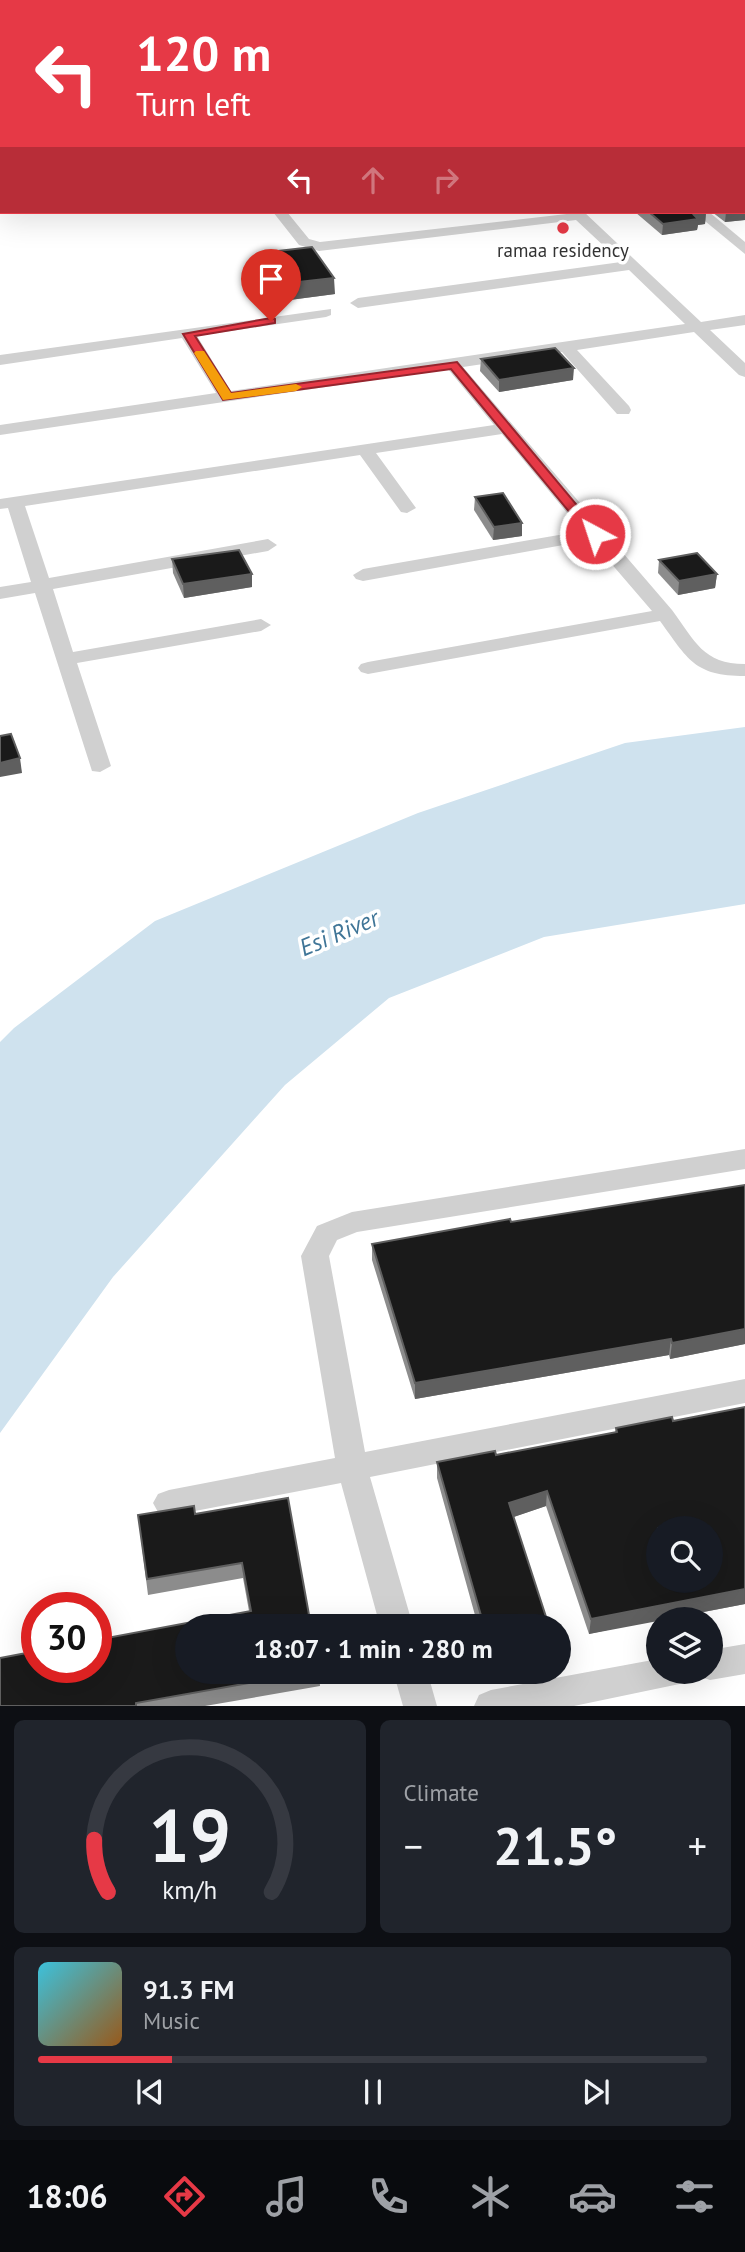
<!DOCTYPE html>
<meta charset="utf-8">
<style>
body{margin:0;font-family:"PT Sans",sans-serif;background:#20242c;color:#f1f3f6;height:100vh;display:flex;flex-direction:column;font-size:26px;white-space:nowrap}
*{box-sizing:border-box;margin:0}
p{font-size:23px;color:#9ea1a6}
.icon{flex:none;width:38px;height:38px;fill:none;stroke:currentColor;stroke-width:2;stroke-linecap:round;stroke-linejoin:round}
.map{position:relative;height:1706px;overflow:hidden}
.sheet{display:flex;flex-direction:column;gap:14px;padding:14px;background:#0d0f14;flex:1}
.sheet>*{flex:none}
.hud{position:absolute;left:0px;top:0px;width:746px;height:214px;box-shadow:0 7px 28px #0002;background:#e63946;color:#fff;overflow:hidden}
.buttons{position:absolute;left:646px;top:1516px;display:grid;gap:14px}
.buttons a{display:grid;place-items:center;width:77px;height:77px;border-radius:50%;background:#171b24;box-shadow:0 7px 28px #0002;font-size:35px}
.speed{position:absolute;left:21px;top:1592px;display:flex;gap:14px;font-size:35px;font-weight:700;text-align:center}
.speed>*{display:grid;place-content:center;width:91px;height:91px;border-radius:50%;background:#171b24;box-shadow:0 7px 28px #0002;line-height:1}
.speed .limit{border:10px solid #d22;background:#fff;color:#111}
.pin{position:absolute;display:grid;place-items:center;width:60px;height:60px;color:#fff;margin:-72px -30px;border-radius:50% 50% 50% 0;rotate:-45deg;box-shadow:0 0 7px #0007}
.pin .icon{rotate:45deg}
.me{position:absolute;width:77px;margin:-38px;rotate:320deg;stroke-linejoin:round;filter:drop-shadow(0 0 5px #0008)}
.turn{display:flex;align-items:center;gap:24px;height:147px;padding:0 21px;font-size:32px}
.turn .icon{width:91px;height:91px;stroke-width:2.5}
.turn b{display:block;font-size:49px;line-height:60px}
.lanes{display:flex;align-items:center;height:66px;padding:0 21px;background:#0003;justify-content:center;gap:35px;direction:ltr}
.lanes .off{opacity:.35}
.big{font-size:52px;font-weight:600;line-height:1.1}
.sheet .card{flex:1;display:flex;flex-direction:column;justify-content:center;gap:10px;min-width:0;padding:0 24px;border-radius:10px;background:#20242c}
.sheet .dial{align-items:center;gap:0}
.dial svg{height:182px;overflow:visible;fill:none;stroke:#363941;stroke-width:7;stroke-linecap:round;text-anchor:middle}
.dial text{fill:#f1f3f6;stroke:none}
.song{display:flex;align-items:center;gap:21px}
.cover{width:84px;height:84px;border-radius:10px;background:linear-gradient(135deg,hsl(190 70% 55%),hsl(30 70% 35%))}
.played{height:7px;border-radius:4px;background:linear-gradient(90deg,#e63946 20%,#363941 20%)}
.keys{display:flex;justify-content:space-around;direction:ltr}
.heat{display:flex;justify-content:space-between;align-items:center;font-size:38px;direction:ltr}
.sheet .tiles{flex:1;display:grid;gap:14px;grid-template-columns:1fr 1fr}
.card:last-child{grid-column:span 2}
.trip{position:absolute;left:175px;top:1614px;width:396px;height:70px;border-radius:35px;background:#171b24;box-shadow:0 7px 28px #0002;font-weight:600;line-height:70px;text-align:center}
.tab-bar{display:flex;height:112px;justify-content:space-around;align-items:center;background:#090b0e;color:#9ea1a6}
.tab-bar .icon{width:49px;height:49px}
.tab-bar .on{color:#e63946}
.tab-bar b{font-size:32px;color:#f1f3f6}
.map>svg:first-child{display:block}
.water{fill:#cfe2ee}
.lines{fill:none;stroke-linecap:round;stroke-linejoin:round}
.minor{fill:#d0d0d0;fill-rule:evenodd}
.wall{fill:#8c8c8c}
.shaded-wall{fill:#5f5f5f}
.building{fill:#1a1a1a;stroke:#5f5f5f;stroke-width:2;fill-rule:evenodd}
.route{fill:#e63946;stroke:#96252e;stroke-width:2}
.slow{fill:#f59e0b}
.poi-dot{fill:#e63946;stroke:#fff;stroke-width:2.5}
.labels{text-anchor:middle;stroke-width:7;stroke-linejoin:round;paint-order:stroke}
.far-poi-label{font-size:19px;fill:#333;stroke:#fff}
.water-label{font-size:24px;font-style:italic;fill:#3f7597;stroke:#fff}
</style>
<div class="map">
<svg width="745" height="1706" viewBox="0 0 745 1706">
<rect width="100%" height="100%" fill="#fff"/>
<path class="water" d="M745,727v177l-201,33 -155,61 -104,87 -172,192 -113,156v-391l14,-14 141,-107 263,-108 207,-70z"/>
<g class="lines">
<g class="minor">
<path d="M132,0h18l1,1 -21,1z"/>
<path d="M698,0h22l-22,2z"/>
<rect x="0" y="22" width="2" height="8"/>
<path d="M744,30l1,1v8l-1,-1z"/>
<rect x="744" y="50" width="1" height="8"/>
<rect x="744" y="124" width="1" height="9"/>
<path d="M273,212h14l22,27 11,3 264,-30 117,110 44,-7v10l-35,5 35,33v14l-6,-2 -45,-43 -117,18 52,56 2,4 -2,4h-12l-55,-62 -99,15 209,243c23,31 31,54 73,54v12c-51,0 -57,-17 -85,-55l-292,53 -7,-2 -3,-4 3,-4 7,-2 284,-51 -61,-71 -228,41 -7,-2 -3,-4 10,-6 219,-38 -80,-97 -126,19 40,55 -9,5 -6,-1 -41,-57 -335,51 24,72 219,-39 9,6 -9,6 -215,38 20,63 188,-33 10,6 -10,6 -184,32 34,103 -11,6 -8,-1 -57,-178 -35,6v-12l31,-5 -23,-74 -8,1v-10l494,-74 -46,-56 -448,66v-10l216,-32 -34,-55 -182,27v-10l331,-46v6l-5,2 -129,19 34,55 454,-67 -56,-54 -271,38 -8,-5 8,-5 263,-36 -45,-42 -257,31 -20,-6z"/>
<path d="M694,212h15l36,30v12z"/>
<path d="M745,1149v20l-388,63 -20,8 -8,16 36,196 380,-73v24l-375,74 43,149h-33l-39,-143 -172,33 -11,-4 -5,-9 5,-9 11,-4 166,-32 -34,-202 16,-30 35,-14z"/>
<path d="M745,1644v30l-35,6 -12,-4 -2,-5h14v-21z"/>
<path d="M658,1659v12h36l-5,11 -115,24h-100l5,-11 12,-5z"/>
<path d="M393,1671h34l10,35h-34z"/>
</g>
</g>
<g class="wall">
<path d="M744,173h1v47l-20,2 -13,-10h32z"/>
<path d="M635,212h70l1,1 -1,11 -7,1 -1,5 -35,5z"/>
<path d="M260,253l75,41 -53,7 -21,-31z"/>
<path d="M481,359l92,21 -74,12 -19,-21z"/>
<path d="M475,497l47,26v13l-29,4 -19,-30z"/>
<path d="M172,559l80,28 -68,11 -11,-25z"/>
<path d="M659,560l58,14 -2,14 -37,7 -20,-22z"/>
<path d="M745,1185v159l-75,15 -1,-4 -254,44 -43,-139v-16z"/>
<path d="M745,1407v197l-78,15h-9l-69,15 -43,-128 -33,11 35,106v3h-70l-41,-148v-16l59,-7 119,-23 1,-4 57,-7z"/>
<path d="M195,1514l116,112 -124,45h132l1,15 -115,20h-205l249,-95 -6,-33 -95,17 -10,-80z"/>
</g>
<g class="shaded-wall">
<path d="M744,209h1v11l-20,2 1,-10h18z"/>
<path d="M706,213l-1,11 -7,1 -1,5 -35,5 1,-11 31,-9z"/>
<path d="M334,278l1,16 -53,7 -1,-17z"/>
<path d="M574,368l-1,12 -74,12v-12z"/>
<path d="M522,523v13l-29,4 1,-13z"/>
<path d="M252,574v13l-68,11 -1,-14z"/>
<path d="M717,574l-2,14 -37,7 1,-14z"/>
<path d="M20,758l2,15 -22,4v-14z"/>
<path d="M745,1329v15l-75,15 2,-16z"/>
<path d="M671,1339l-2,16 -254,44v-16z"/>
<path d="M547,1491l-1,15 -38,13 1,-16z"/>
<path d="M745,1589v15l-78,15h-9v2l-69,13 2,-15z"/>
</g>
<g class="building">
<path d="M560,0h122l1,2h-122z"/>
<path d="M2,34v21l-2,-2v-18z"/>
<path d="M744,146l1,1v15h-1z"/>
<rect x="744" y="177" width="1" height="32"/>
<path d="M649,212h56l1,1 -12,2 4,4 -35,5z"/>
<path d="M312,247l22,31 -53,6 -21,-31z"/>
<path d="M555,348l19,20 -75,12 -18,-21z"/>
<path d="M503,493l19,30 -28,4 -19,-30z"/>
<path d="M239,550l13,24 -69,10 -11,-25z"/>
<path d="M697,553l20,21 -38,7 -20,-21z"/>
<path d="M11,734l9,24 -20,5v-27z"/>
<path d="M745,1185v144l-73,14 -1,-4 -256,44 -43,-139 138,-25 1,3z"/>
<path d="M745,1407v182l-154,30 -44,-128 -38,12 39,120 -14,3h-50l-47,-164 58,-11 1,4 121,-23 -1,-4 56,-11 1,4zM658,1528h52v52h-52z"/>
<path d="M288,1498l23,128h-124v45h129l-180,32v3h-136v-48l37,-7v17h59v-28l155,-29 -9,-48 -95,16 -9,-64 56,-9 1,8z"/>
</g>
<path class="route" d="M271,318l4,1v4l-80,13 36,57 226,-31 144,172 -11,3 -139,-168 -228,31 -40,-66z"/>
<path class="slow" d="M196,351h8l27,42 65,-9 6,3 -6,4 -73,9 -29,-47z"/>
<circle class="poi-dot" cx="563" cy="228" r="7"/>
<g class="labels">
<g class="far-poi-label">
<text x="563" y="257">ramaa residency</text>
</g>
<g class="water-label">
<text transform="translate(339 933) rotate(-23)" y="8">Esi River</text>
</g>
</g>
</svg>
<div class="buttons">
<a><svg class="icon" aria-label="search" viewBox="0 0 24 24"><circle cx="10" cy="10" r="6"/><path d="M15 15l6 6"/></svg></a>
<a><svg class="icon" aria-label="layers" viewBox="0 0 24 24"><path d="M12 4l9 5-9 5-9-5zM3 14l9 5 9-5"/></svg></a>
</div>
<div class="speed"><div class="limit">30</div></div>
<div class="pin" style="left:271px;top:321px;background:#d93025"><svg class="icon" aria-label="arrive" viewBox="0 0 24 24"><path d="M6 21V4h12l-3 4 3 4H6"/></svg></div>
<svg class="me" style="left:595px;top:534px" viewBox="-20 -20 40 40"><circle r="17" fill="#e63946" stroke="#fff" stroke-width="3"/><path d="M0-11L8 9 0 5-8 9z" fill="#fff"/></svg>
<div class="trip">18:07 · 1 min · 280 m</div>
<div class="hud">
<div class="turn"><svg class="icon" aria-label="left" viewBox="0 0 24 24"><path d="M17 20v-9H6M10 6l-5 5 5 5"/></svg><div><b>120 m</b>Turn left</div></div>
<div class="lanes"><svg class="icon" aria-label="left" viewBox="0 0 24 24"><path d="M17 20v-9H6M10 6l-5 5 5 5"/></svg><svg class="icon off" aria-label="ahead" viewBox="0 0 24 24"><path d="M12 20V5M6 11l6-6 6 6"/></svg><svg class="icon off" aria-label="right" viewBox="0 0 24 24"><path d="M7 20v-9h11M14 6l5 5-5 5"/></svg></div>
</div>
</div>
<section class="sheet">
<div class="tiles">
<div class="card dial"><svg viewBox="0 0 100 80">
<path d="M14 69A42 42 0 1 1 86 69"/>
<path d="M14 69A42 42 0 0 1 8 46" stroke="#e63946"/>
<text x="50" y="56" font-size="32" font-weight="700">19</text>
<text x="50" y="72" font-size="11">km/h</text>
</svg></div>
<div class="card"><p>Climate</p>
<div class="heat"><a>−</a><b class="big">21.5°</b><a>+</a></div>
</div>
<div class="card">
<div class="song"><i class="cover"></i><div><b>91.3 FM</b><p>Music</p></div></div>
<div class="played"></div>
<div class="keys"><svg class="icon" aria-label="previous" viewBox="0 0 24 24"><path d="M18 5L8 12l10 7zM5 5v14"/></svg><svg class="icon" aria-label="pause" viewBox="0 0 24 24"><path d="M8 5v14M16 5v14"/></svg><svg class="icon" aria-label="next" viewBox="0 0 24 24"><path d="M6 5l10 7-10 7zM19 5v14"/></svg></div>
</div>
</div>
</section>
<nav class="tab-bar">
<b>18:06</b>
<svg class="icon on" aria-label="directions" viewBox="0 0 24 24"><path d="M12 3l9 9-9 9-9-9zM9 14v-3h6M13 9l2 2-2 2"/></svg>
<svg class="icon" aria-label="music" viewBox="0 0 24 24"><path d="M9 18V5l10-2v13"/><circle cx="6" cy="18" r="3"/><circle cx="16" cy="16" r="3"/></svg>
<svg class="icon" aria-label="phone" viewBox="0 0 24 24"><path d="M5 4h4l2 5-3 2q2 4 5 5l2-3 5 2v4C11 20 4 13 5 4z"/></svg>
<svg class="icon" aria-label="climate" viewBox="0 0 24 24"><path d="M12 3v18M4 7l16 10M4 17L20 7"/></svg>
<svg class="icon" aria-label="car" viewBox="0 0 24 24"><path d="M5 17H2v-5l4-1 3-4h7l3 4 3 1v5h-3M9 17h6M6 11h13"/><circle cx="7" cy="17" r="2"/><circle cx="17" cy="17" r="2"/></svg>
<svg class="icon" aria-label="filters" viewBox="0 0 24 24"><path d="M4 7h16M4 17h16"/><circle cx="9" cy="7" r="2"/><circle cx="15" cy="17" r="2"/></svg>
</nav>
